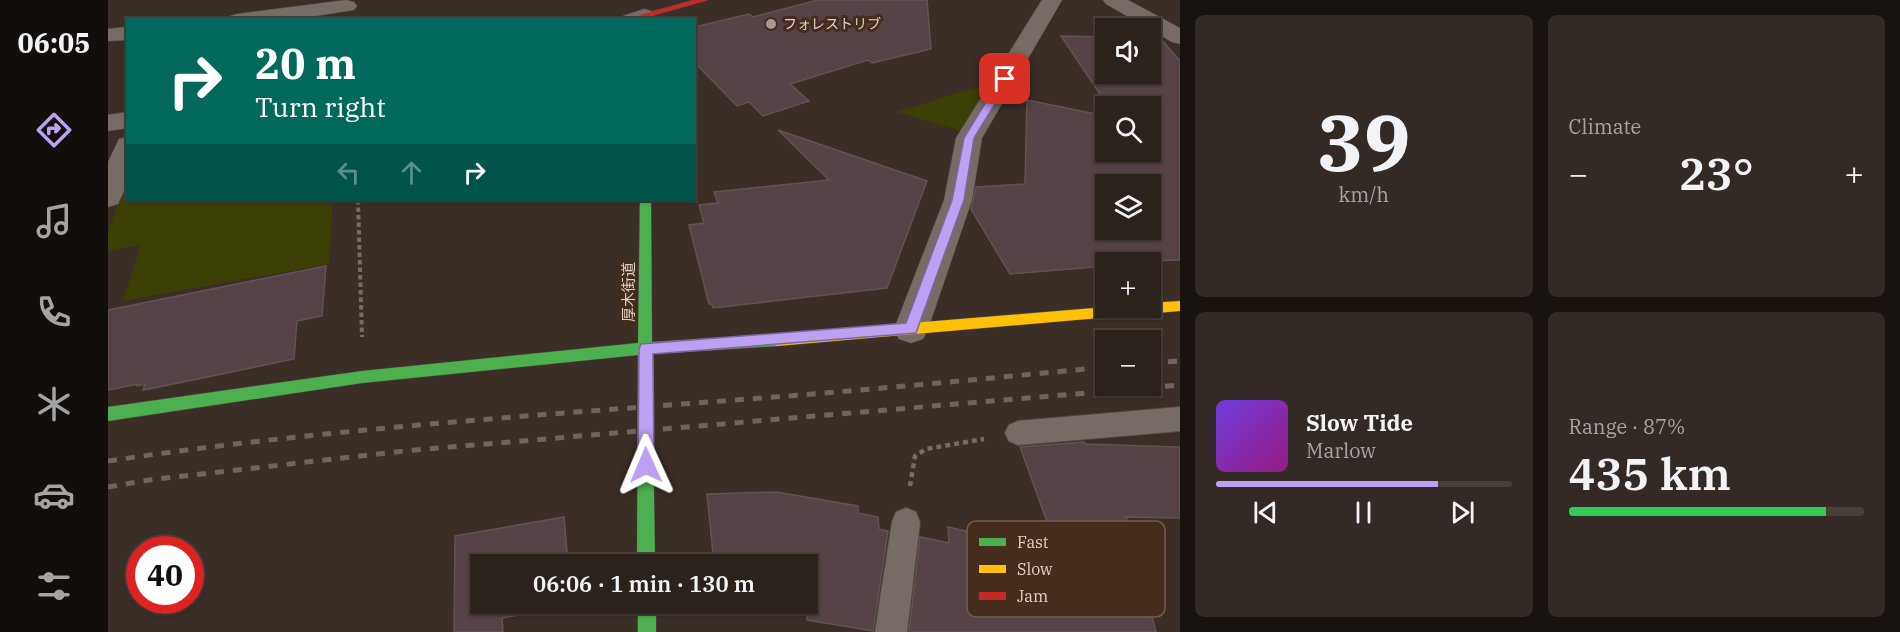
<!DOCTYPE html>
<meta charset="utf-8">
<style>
body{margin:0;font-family:"IBM Plex Serif","Noto Sans JP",serif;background:#342a25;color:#f1f3f6;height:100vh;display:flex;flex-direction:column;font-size:22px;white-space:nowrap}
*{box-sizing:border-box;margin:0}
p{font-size:20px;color:#a6a4a3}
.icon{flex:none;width:33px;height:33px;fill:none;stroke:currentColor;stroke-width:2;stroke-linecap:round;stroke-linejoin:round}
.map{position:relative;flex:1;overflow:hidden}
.drawer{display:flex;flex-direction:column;gap:15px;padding:15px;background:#18130f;width:720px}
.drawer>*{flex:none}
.banner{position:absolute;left:18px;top:18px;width:570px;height:183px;border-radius:0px;box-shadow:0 2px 4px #0004,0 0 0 2px #483f3b;background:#00695c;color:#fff;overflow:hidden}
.tools{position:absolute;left:987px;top:18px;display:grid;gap:12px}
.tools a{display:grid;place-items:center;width:66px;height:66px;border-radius:0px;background:#2c221c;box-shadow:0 2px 4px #0004,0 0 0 2px #483f3b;font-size:30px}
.speed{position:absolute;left:18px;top:536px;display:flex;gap:12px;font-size:30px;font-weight:700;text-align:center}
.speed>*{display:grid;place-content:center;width:78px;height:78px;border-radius:50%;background:#2c221c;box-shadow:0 2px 4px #0004,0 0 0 2px #483f3b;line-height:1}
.speed .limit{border:9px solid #d22;background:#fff;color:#111}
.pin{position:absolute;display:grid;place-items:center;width:51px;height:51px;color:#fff;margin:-26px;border-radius:12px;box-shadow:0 3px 9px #0006}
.me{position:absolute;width:66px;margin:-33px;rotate:359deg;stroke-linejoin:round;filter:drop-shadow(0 0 4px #0008)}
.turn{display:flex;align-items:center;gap:21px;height:126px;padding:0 30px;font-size:27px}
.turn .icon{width:78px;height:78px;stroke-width:2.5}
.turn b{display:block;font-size:42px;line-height:51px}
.lanes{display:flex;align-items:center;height:57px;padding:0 30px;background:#0003;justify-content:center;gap:30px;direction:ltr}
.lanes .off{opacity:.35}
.big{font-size:45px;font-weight:600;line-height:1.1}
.drawer .card{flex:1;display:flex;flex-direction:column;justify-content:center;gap:9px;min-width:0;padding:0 21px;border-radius:9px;background:#342a25}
.drawer .dial{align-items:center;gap:0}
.dial b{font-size:78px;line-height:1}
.song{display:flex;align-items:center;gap:18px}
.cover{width:72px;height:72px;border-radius:9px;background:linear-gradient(135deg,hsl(260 70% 55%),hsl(310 70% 35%))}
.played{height:6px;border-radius:3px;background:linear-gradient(90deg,#bca0f2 75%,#483f3b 75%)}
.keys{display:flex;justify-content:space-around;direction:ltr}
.heat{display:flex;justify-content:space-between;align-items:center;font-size:33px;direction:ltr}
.charge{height:9px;border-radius:4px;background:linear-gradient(90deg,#34c759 87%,#483f3b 0)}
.drawer .tiles{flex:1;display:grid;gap:15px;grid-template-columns:repeat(2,1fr)}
.trip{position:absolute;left:362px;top:554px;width:348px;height:60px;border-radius:0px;background:#2c221c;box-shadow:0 2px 4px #0004,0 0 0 2px #483f3b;font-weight:600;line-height:60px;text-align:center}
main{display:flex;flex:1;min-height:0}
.tab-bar{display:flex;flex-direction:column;width:108px;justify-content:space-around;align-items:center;background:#120e0b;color:#a6a4a3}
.tab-bar .icon{width:42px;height:42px}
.tab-bar .active{color:#bca0f2}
.tab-bar b{font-size:27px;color:#f1f3f6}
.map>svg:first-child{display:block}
.green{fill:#3c4005}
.building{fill:#544246;stroke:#605453;stroke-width:1.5;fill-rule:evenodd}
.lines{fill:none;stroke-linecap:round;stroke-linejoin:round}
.lane-casing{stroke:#564b44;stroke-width:2}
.street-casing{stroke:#564b44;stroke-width:1}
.fast-casing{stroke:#564b44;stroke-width:1}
.slow-casing{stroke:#564b44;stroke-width:1}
.jam-casing{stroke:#564b44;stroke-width:1}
.path-far1{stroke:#756c67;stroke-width:4;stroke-dasharray:4.5 3;stroke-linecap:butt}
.path{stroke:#756c67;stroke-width:4.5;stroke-dasharray:5 4;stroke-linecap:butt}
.lane{fill:#766c65;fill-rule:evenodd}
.street{fill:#766c65;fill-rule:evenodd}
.fast{fill:#4caf50;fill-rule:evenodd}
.slow{fill:#ffc107;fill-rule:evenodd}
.jam{fill:#c62828;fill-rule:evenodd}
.rail-far1{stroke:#6f655f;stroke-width:4.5;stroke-dasharray:7 7;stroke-linecap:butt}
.rail{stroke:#6f655f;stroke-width:5;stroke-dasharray:9 9;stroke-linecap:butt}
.route{fill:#bca0f2;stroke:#7a689d;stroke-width:1.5}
.poi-dot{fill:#a6978f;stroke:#442d1d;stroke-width:2}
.labels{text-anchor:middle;stroke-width:6;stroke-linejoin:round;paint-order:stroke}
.far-poi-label{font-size:14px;fill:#dfd0c7;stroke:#442d1d;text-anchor:start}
.street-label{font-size:15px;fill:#dfd0c7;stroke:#442d1d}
.key{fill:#442d1d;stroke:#725e50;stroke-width:1.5}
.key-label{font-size:16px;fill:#dfd0c7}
</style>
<main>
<nav class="tab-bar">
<b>06:05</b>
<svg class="icon active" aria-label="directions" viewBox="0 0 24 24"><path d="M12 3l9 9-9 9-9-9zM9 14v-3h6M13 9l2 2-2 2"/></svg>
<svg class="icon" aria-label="music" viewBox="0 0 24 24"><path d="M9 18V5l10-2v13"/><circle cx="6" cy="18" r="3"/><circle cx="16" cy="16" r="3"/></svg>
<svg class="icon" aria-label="phone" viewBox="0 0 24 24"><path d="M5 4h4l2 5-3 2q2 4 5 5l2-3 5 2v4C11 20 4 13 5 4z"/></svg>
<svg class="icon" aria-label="climate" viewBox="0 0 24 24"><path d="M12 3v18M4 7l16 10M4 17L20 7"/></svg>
<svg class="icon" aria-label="car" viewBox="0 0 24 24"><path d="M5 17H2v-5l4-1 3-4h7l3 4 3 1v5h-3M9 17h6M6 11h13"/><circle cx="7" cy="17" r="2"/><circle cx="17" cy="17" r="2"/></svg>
<svg class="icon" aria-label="filters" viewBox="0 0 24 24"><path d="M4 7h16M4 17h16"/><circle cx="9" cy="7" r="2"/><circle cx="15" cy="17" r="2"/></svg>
</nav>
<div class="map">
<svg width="1072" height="632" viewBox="0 0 1072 632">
<rect width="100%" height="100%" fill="#3b2e26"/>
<g class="green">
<path d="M879,84l-25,47 -65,-19z"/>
<path d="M19,179l1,21h205l-4,64 -206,37 18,-56 -33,5v-18z"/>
</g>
<g class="building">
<path d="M710,0h109l4,49 -59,14 -4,-3 -78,24 19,17 -46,15 -14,-14 -12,4 -43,-44v-35l55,-13 4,3z"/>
<path d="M953,36l45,1v37h44v-35h11l19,22v199l-74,2v4l-96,8 -39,-65 5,-22 49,-3 2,-84 79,16v36h44v-46h-42zM998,184h44v46h-44z"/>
<path d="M670,130l149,51 -40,107 -174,20 -1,-4h-3l-20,-79 15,-2 -5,-18 19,-2 -4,-11 115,-12z"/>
<path d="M218,266l-4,50 -25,5 -3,38 -145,30 -6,1 2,-6 -8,2 1,-2 -30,6v-80z"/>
<path d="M976,442l1,2 95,3v71l-54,-1 30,115h-247l11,-95 29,6 -1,-16 110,25 -38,-105z"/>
<path d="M668,492l82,14v7l20,4 1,12 9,2 -15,100 -66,-11v-10l-7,-2 1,-5h6v-39h-93l-7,-70z"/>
<path d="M456,517l4,47h-88v39l92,2 -70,13 1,14h-49l1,-96z"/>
</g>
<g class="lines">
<g class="lane-casing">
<g id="lane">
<path d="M1072,407v24l-162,14 -9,-4 -4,-8 4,-8 9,-4z"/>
<path d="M798,508l10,4 4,10 -13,110h-32l17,-110 4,-10z"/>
</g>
</g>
<g class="street-casing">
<g id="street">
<path d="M238,0l8,2 3,4 -3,4 -64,10h-63l3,-4 7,-2z"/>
<path d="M934,0h20l-80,138 -10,62 -44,129 -5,10 -12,4 -12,-4 -5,-10 50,-129 12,-62z"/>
<path d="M995,0h25l52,28v16l-8,-2 -66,-38z"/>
<path d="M536,9l7,2 3,4 -3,4 -31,1 3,-4z"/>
<path d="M20,27v13l-20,1v-12z"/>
<path d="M20,112v16l-20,3v-16z"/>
<path d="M20,137v45l-10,22 -10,3v-45l11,-23z"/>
</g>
</g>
<g class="fast-casing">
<g id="fast">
<path d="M532,200h11l1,142 125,-8 5,2 2,4 -2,4 -5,2 -125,8 3,210h-18l1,-209 -276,28 -254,38v-14l254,-36 276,-28z"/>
<rect x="530" y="603" width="18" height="29"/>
</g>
</g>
<g class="slow-casing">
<path id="slow" d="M1072,301v10l-403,35 -5,-2 -2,-4 2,-4 5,-2 329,-27 44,1v-5z"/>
</g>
<g class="jam-casing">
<path id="jam" d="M586,0h14l-64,18 -4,-3z"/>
</g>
<path class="path-far1" d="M250,200l4,137"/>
<path class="path" d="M802,486l5,-30 11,-7 58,-10"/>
<use href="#lane" class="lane"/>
<use href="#street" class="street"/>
<use href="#fast" class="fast"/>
<use href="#slow" class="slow"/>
<use href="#jam" class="jam"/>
<path class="rail-far1" d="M1048,363l24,-2"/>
<g class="rail">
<path d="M1042,363l28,-2"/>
<path d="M0,461c208,-31 417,-45 627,-61 124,-9 247,-21 371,-33"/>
<path d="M0,487l41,-7 255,-29 776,-66"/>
</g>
</g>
<path class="route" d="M897,76l5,3 -36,59 -10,62 -48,133 -263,21 1,111 -3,5 -5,2 -6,-2 -2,-5 1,-116 2,-5 265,-21 46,-123 12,-62 36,-59z"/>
<circle class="poi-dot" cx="663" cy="24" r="6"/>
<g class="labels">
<g class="far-poi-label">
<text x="675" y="29">フォレストリブ</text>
</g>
<g class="street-label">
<text transform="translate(521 292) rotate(-90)" y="5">厚木街道</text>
</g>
</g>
<rect x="859" y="521" width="198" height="96" rx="9" class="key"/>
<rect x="871" y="538" width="27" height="8" fill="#4caf50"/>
<rect x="871" y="565" width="27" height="8" fill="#ffc107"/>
<rect x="871" y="592" width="27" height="8" fill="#c62828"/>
<g class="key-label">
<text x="909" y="548">Fast</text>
<text x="909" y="575">Slow</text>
<text x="909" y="602">Jam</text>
</g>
</svg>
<div class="tools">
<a><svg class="icon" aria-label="sound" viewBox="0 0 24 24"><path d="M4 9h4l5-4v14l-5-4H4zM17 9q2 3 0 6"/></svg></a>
<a><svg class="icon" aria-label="search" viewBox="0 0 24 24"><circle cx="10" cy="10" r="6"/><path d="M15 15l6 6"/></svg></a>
<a><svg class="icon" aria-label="layers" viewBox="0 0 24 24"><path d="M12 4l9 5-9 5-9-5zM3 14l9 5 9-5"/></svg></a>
<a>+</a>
<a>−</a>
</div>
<div class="speed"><div class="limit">40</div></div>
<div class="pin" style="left:897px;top:79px;background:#d93025"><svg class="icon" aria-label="arrive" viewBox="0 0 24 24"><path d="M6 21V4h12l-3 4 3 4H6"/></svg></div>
<svg class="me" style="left:538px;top:465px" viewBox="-20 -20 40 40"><path d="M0-17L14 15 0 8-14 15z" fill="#bca0f2" stroke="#fff" stroke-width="4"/></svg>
<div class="trip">06:06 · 1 min · 130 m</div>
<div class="banner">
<div class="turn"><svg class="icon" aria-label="right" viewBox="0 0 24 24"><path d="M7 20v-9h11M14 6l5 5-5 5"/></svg><div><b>20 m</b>Turn right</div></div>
<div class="lanes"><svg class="icon off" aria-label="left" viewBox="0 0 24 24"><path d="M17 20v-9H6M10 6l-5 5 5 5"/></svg><svg class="icon off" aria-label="ahead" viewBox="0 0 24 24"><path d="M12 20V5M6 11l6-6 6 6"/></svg><svg class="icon" aria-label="right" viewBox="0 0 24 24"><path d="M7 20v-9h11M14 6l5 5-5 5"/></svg></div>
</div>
</div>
<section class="drawer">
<div class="tiles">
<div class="card dial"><b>39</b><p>km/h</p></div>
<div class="card"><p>Climate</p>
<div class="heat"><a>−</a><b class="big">23°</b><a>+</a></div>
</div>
<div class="card">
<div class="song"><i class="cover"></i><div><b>Slow Tide</b><p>Marlow</p></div></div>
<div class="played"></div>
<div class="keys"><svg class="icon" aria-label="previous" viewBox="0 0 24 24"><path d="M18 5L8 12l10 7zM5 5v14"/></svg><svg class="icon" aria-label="pause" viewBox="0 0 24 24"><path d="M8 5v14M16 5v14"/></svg><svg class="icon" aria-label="next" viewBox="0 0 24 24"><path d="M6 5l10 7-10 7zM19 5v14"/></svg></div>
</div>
<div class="card"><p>Range · 87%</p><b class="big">435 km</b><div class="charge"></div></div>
</div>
</section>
</main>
